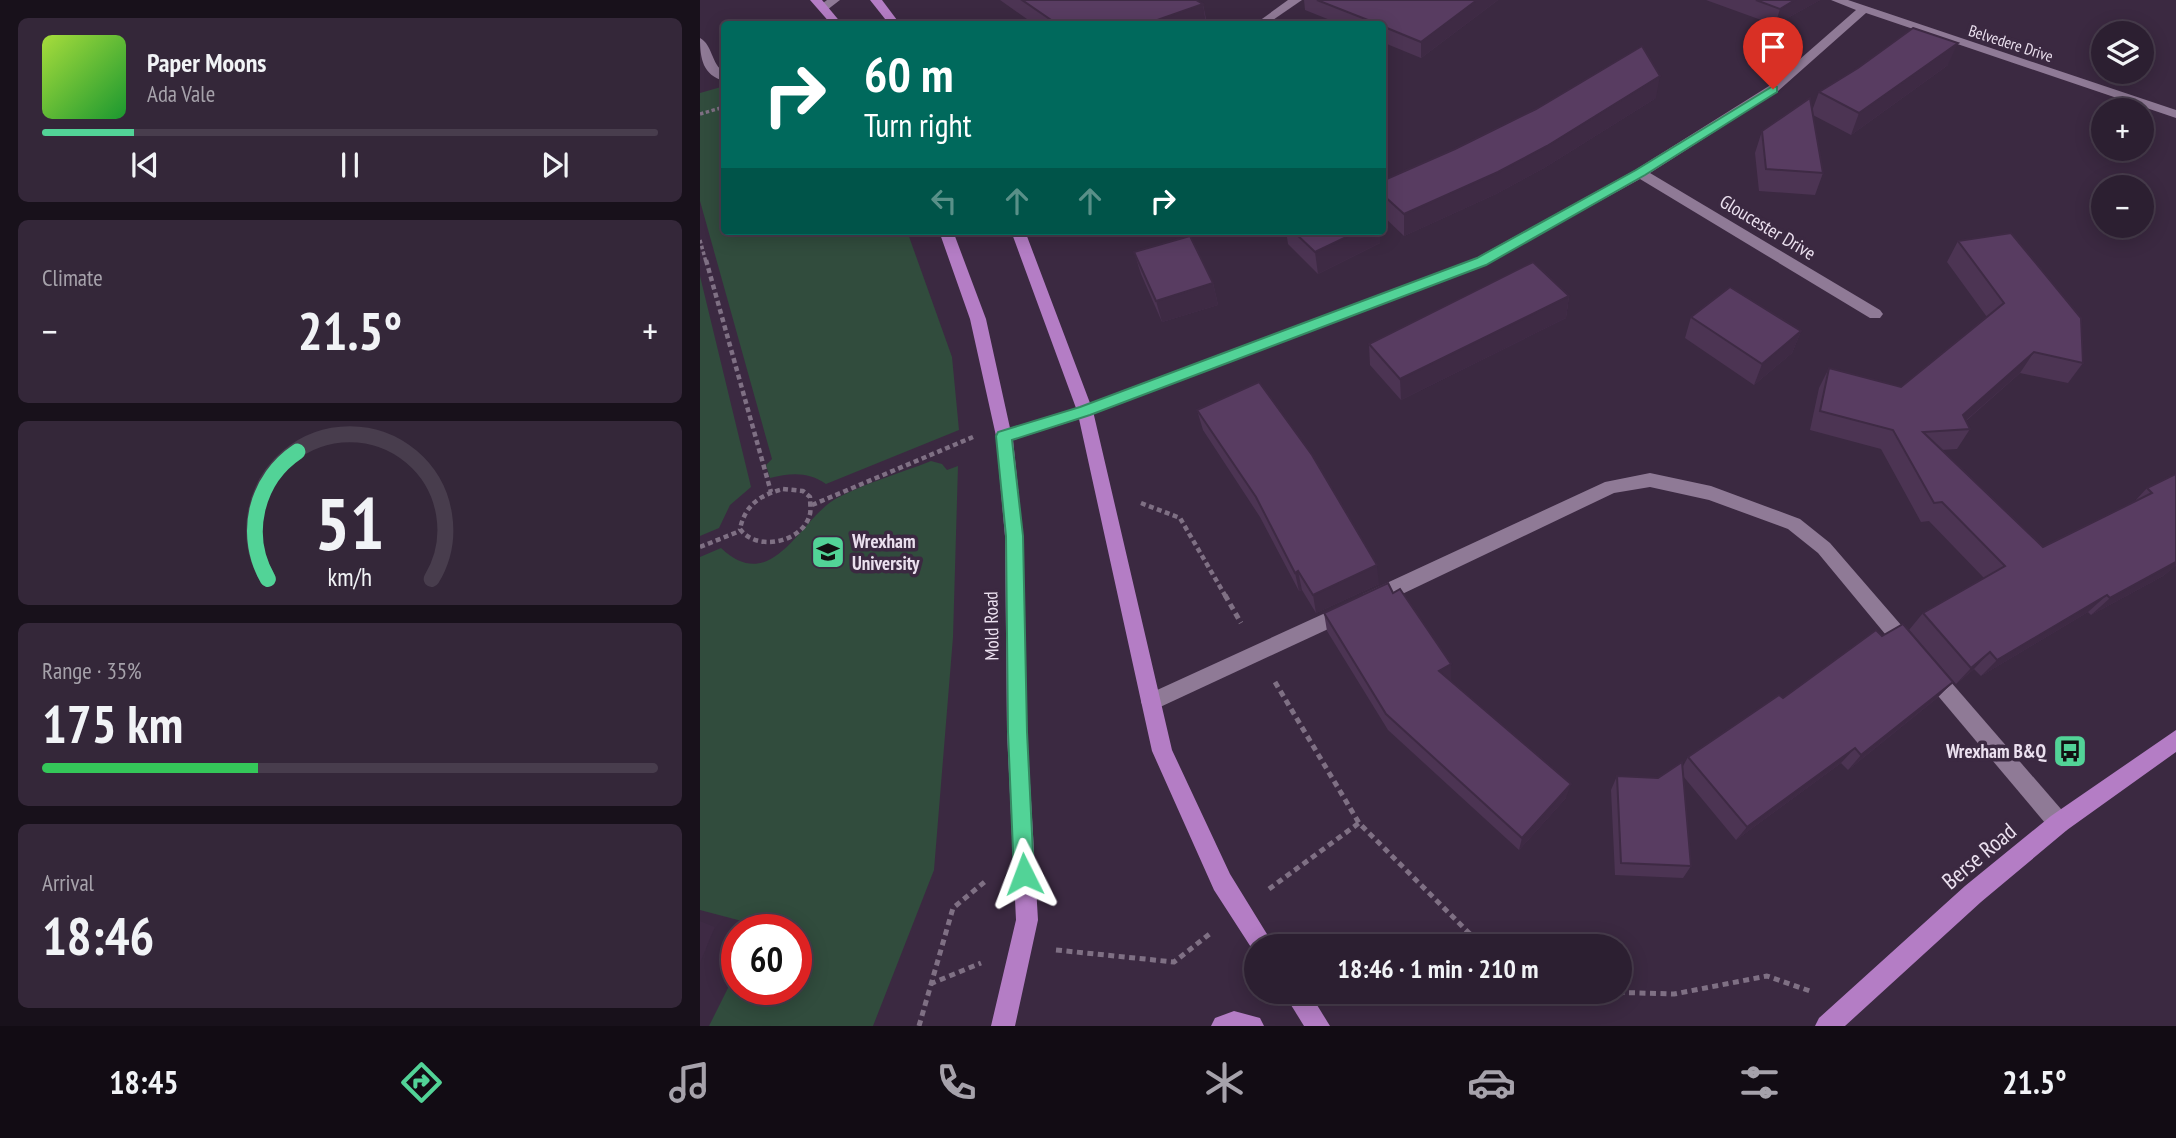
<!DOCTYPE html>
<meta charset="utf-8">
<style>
body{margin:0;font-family:"PT Sans Narrow",sans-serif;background:#342739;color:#f1f3f6;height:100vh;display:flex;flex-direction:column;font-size:26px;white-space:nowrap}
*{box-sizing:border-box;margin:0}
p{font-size:23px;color:#a6a2ab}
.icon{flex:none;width:38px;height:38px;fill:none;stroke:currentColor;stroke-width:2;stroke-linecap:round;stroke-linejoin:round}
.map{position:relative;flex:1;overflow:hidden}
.panel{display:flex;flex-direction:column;gap:18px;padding:18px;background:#18111b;width:700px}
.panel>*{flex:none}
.top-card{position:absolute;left:21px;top:21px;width:665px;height:214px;border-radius:7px;box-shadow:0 4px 18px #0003,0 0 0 2px #483d4d;background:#00695c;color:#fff;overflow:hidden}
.fabs{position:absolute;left:1391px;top:21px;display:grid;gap:14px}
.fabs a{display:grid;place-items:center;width:63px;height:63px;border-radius:50%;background:#2c1f31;box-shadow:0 4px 18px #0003,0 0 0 2px #483d4d;font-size:35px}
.speed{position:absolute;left:21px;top:914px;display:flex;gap:14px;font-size:35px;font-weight:700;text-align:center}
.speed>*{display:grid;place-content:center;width:91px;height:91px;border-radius:50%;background:#2c1f31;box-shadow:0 4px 18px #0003,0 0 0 2px #483d4d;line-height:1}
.speed .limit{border:10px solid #d22;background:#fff;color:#111}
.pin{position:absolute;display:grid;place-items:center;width:60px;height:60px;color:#fff;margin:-72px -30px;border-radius:50% 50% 50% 0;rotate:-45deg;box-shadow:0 0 7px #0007}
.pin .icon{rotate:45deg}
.me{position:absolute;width:77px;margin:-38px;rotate:357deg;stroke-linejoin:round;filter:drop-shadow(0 0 5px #0008)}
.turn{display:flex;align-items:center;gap:24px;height:147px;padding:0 28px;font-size:32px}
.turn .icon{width:91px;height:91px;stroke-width:2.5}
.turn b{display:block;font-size:49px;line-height:60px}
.lanes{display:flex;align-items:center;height:66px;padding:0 28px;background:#0003;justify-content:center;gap:35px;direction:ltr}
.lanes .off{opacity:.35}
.big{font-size:52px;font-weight:600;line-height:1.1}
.panel .card{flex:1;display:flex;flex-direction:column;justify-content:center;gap:10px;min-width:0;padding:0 24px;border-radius:10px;background:#342739}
.panel .dial{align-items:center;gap:0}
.dial svg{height:182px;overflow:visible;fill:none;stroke:#483d4d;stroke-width:7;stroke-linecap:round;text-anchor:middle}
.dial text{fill:#f1f3f6;stroke:none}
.song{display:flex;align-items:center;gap:21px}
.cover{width:84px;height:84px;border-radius:10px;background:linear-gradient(135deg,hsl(80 70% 55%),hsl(130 70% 35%))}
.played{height:7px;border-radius:4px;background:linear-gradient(90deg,#52d397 15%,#483d4d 15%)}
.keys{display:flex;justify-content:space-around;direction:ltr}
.heat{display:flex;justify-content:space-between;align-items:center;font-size:38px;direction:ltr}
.charge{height:10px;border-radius:5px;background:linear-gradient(90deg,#34c759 35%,#483d4d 0)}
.trip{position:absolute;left:544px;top:934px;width:388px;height:70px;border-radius:35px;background:#2c1f31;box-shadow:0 4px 18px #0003,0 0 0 2px #483d4d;font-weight:600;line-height:70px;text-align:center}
.tabs{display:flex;height:112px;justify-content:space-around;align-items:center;background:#120c14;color:#a6a2ab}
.tabs .icon{width:49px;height:49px}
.tabs .on{color:#52d397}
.tabs b{font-size:32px;color:#f1f3f6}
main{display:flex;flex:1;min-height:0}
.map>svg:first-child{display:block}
.green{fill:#314c3d}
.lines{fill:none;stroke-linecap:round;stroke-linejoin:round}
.path-far2{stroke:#7f7084;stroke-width:3.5;stroke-dasharray:3.5 2.5;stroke-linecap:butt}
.path-far1{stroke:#7f7084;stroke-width:4.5;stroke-dasharray:5 3.5;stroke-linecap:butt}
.path{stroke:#7f7084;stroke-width:5;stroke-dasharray:6 4.5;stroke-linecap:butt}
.minor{fill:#8f7a96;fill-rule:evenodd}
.major{fill:#b47dc5;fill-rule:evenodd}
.wall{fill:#4c3453}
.shaded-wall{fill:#3e2a44}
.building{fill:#583c61;stroke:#3e2a44;stroke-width:2}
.route{fill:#52d397;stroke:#358962;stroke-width:2}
.labels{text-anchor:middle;stroke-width:7;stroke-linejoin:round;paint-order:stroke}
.far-street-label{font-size:16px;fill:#ebe0ef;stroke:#3b2941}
.street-label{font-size:19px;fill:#ebe0ef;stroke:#3b2941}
.poi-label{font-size:19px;font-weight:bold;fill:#ebe0ef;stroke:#3b2941;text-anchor:start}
.near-street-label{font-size:23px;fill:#ebe0ef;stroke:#3b2941}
</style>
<main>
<section class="panel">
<div class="card">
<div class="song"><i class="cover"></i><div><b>Paper Moons</b><p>Ada Vale</p></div></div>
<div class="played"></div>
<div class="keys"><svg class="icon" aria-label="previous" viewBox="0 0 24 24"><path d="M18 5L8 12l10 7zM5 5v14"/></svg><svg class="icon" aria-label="pause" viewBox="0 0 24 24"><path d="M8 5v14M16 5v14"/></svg><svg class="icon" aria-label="next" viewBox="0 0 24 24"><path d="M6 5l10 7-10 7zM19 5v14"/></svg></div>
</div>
<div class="card"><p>Climate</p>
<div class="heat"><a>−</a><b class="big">21.5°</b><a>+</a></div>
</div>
<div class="card dial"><svg viewBox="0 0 100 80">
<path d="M14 69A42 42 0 1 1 86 69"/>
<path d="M14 69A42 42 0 0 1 27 13" stroke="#52d397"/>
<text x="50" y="56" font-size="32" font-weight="700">51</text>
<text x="50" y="72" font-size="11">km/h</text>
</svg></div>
<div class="card"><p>Range · 35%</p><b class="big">175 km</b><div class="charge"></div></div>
<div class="card"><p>Arrival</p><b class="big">18:46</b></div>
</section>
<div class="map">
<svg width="1476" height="1026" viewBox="0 0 1476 1026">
<rect width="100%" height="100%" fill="#3b2941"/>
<g class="green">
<path d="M21,87l3,1v143h183l45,126 7,73 -133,54c-18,-13 -36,-11 -56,-6l-4,-13 6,-6 -72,-258v-108z"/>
<path d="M0,276l51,211 -21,18 -11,23 -19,8z"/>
<path d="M231,461l11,3 5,6 11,-4 -5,171 -19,233 -61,156h-164l28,-56v19h59v-60h-40l1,-4 -57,-15v-353l21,-9c53,50 80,-33 118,-51 29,-15 62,-24 92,-36z"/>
</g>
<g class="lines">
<g class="path-far2">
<path d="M0,114l24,-7"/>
<path d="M0,240l6,22"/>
</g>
<g class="path-far1">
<path d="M6,260l65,232"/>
<path d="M83,489l20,2 7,6c0,5 1,13 0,17 -7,29 -54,38 -70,15 5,-24 20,-34 43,-40z"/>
<path d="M441,503l39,15 46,79"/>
<path d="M112,505l161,-68"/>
<path d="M0,547l40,-16"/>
</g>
<g class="path">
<path d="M525,595l16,28"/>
<path d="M575,682l84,141 110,110 22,14"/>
<path d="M569,889l90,-66"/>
<path d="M356,950l118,12 38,-30"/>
<path d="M230,984l51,-21"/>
<path d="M908,992l66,2 93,-18 43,15"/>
<path d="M219,1026l34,-118 34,-28"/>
</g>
<g class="minor">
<path d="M127,0h13l-13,10h-8v-4z"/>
<path d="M588,0h14l-35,24h-12z"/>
<path d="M1131,0h17l328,110v8l-310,-105 -89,79 -127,81 230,137 3,4 -3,4h-10l-230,-139 -154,85 -395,151h-12l-2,-4 2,-4 397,-149 159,-88 134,-84 87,-76z"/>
<path d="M0,38c13,7 11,26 24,34v9c-21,-6 -24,-22 -24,-43z"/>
<path d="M950,473l61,13 89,33 30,24 84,97 3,6 -3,6 -7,3 -7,-3 -82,-99 -30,-24 -79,-29 -59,-13 -36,6 -237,113 -7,2 -7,-2 -2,-6 2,-6 242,-112z"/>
<path d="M645,604l7,2 2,6 -2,6 -194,90 -7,3 -7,-3 -3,-6 3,-6z"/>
<path d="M1230,663l7,3 130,150 3,7 -3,7 -8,4 -8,-4 -128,-152 -3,-6 3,-6z"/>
</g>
<g class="major">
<path d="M110,0h12l20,24h-11z"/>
<path d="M170,0h12l18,24h-11z"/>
<path d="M239,231h14l33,88 24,109 66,-20 -65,-177h14l68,180 79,339 58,124 45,73h-19v8l-42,-65 -62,-139 -73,-332 -66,21 10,96 4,196 11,188 -23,106h-24l25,-106 -9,-188 -2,-196 -9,-100 -26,-117z"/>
<path d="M1476,730v22l-109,78 -86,72 -136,124h-30l4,-8 146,-132 86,-70z"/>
<path d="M583,992h26l21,34h-26z"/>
<path d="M534,1011l26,7 4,8h-53l4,-8z"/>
</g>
</g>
<g class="wall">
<path d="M300,0h196l7,4 4,20h-173z"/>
<path d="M604,0h194l-77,58 -39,-16v-18h-42l-35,-14z"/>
<path d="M1006,0h114l-45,25z"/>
<path d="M1248,65l-97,70 -38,-20 10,58 -8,22 -56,-4 -4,-38 7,-22 50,-20 7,-19z"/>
<path d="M956,98l-112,70 -48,26 -92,42 -22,-21v-34z"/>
<path d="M586,231h94v12l-62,31 -30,-30z"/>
<path d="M1258,241l125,122 -15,20 -48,-10 -54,48 4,8 -13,20 -16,1 102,97 91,-45 13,-14 29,-14v91l-13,11 -72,39 -3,-3 -107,64 -7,-7 -18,15 -47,-54 14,-17 61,-35 -55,-57 -8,1 -40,-73 -71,-19 9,-42 10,-20 72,19 86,-70 -40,-55z"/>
<path d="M434,252l79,31 5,22 -56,17 -21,-48z"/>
<path d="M869,296l-3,22 -165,82 -31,-35 -1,-21z"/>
<path d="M991,317l110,14 -9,22 -38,32 -69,-47z"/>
<path d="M497,410l182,174 -63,29 -14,-23 -3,1 -39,-74 -57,-87z"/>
<path d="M624,613l127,68 115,117 -47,52 -131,-120 -61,-99z"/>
<path d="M1182,636l71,46 -16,16 -89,72 -7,-7 -105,77 -53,-64 8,90 -8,12 -68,-3 -4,-85 6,-14 41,2 24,-10 6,-11z"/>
</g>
<g class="shaded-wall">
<path d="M777,0h21l-77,58v-16z"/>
<path d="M1095,0h25l-45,25 5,-16z"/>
<path d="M503,4l3,20h-60z"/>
<path d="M1258,43l-10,22 -97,70 8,-22z"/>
<path d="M960,76l-4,22 -112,70 -48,26 -92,42v-22z"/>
<path d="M659,231h21v12l-62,31 -3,-22z"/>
<path d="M513,283l5,22 -56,17 -6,-21z"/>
<path d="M869,296l-3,22 -165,82 -1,-21z"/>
<path d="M1101,331l-9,22 -38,32 8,-21z"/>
<path d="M1334,352l-14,21 -65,57 8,-15z"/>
<path d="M1476,559v6l-13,11 -72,39 19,-17z"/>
<path d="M677,565l2,19 -63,29 -3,-18z"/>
<path d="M598,571l4,19 -3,1 -4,-18z"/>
<path d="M1407,595l-19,17 -107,64 16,-16z"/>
<path d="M1290,652l-16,17 -18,15 15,-16z"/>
<path d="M751,664v17l-12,-10z"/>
<path d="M1253,682l-16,16 -89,72 13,-15z"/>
<path d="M1155,748l-14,15 -105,77 11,-13z"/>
<path d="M871,784l-5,14 -47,52 3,-12z"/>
<path d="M0,921l15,6 -15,36z"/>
</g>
<g class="building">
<path d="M322,0h174l7,4 -57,20h-89z"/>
<path d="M617,0h160l-56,42 -39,-16v-2h-4z"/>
<path d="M1056,0h39l-15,9z"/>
<path d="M1213,28l45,15 -99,70 -40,-21 39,-24z"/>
<path d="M942,46l18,30 -113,70 -49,26 -94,42 -22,-20v-13l73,-32 81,-40z"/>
<path d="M1110,98l13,75 -57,-4 -4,-38z"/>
<path d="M593,231h66l-44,21z"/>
<path d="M1311,233l70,85 2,45 -49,-11 -71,63 7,14 -47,3 120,115 109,-54 -5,-5 29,-14v88l-66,36 -3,-3 -110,65 -7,-8 -19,16 -48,-55 82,-47 -63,-64 -8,1 -41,-73 -73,-19 9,-43 72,19 103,-84 -46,-62z"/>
<path d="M490,236l23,47 -57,18 -22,-49z"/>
<path d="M833,262l36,34 -169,83 -31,-35z"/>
<path d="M1030,287l71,44 -39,33 -71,-47z"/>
<path d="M559,382l53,73 65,110 -64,30 -15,-24 -3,2 -39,-76 -59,-87z"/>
<path d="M688,583l5,10 7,-4 51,75 -12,7 132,113 -49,54 -136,-124 -62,-101z"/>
<path d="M1203,624l50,58 -92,73 -6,-7 -108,79 -59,-70 91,-62 4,3 93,-68 6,6z"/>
<path d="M982,762l9,104 -70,-3 -4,-87 41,2z"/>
</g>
<path class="route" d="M1073,86l4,1v5l-132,83 -159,90 -396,150 -78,25 11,96 4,196 7,142 -3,7 -7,3 -7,-3 -3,-7 -6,-142 -2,-196 -10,-100 2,-4 82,-25 397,-149 159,-88z"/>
<defs>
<g id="university-square" transform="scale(1.75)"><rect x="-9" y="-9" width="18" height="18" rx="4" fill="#52d397" stroke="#3b2941"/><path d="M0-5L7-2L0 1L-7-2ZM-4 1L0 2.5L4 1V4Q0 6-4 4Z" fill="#111"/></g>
<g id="bus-square" transform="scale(1.75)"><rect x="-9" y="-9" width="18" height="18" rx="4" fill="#52d397" stroke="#3b2941"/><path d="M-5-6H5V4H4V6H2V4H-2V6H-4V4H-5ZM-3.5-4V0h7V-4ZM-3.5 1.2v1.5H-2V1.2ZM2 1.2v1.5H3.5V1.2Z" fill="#111"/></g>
</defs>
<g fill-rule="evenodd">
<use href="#university-square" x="128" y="552"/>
<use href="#bus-square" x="1370" y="751"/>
</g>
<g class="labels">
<g class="far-street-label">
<text transform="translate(1311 43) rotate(18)" y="6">Belvedere Drive</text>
</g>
<g class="street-label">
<text transform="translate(1068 227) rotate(31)" y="7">Gloucester Drive</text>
<text transform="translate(291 626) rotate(-91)" y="7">Mold Road</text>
</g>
<g class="poi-label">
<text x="152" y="548">Wrexham<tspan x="152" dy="22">University</tspan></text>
<text x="1346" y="758" text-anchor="end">Wrexham B&amp;Q</text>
</g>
<g class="near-street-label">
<text transform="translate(1279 856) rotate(-40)" y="8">Berse Road</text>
</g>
</g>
</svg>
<div class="fabs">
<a><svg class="icon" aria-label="layers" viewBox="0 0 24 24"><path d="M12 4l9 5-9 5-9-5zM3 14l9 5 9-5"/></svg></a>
<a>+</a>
<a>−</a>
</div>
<div class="speed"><div class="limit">60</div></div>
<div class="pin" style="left:1073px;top:89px;background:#d93025"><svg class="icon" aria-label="arrive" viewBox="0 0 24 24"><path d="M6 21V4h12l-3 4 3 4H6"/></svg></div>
<svg class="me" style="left:324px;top:874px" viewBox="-20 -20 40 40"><path d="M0-17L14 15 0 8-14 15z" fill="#52d397" stroke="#fff" stroke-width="4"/></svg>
<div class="trip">18:46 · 1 min · 210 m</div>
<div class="top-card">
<div class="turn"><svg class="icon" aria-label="right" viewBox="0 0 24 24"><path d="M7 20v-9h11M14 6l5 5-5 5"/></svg><div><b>60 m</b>Turn right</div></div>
<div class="lanes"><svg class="icon off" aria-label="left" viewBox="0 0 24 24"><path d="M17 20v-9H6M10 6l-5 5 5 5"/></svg><svg class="icon off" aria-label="ahead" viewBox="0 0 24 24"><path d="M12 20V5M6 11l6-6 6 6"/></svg><svg class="icon off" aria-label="ahead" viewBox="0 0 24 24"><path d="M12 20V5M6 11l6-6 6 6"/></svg><svg class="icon" aria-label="right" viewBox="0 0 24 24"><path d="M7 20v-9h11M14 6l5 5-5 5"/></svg></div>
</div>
</div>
</main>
<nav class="tabs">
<b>18:45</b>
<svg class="icon on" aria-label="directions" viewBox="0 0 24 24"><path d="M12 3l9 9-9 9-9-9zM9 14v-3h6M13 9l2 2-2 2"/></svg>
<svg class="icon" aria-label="music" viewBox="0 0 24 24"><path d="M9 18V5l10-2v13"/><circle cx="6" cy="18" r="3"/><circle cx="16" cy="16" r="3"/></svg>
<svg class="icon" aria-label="phone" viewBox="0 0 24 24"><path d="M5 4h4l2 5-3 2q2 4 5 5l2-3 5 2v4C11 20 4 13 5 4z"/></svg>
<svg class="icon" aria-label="climate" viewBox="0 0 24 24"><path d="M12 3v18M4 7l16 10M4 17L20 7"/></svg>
<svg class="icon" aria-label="car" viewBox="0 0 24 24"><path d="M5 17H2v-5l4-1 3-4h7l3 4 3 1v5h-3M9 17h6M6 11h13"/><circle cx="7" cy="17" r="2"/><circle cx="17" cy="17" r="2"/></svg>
<svg class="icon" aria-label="filters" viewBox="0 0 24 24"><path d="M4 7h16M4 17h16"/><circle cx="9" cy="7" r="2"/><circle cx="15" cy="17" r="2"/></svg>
<b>21.5°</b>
</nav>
